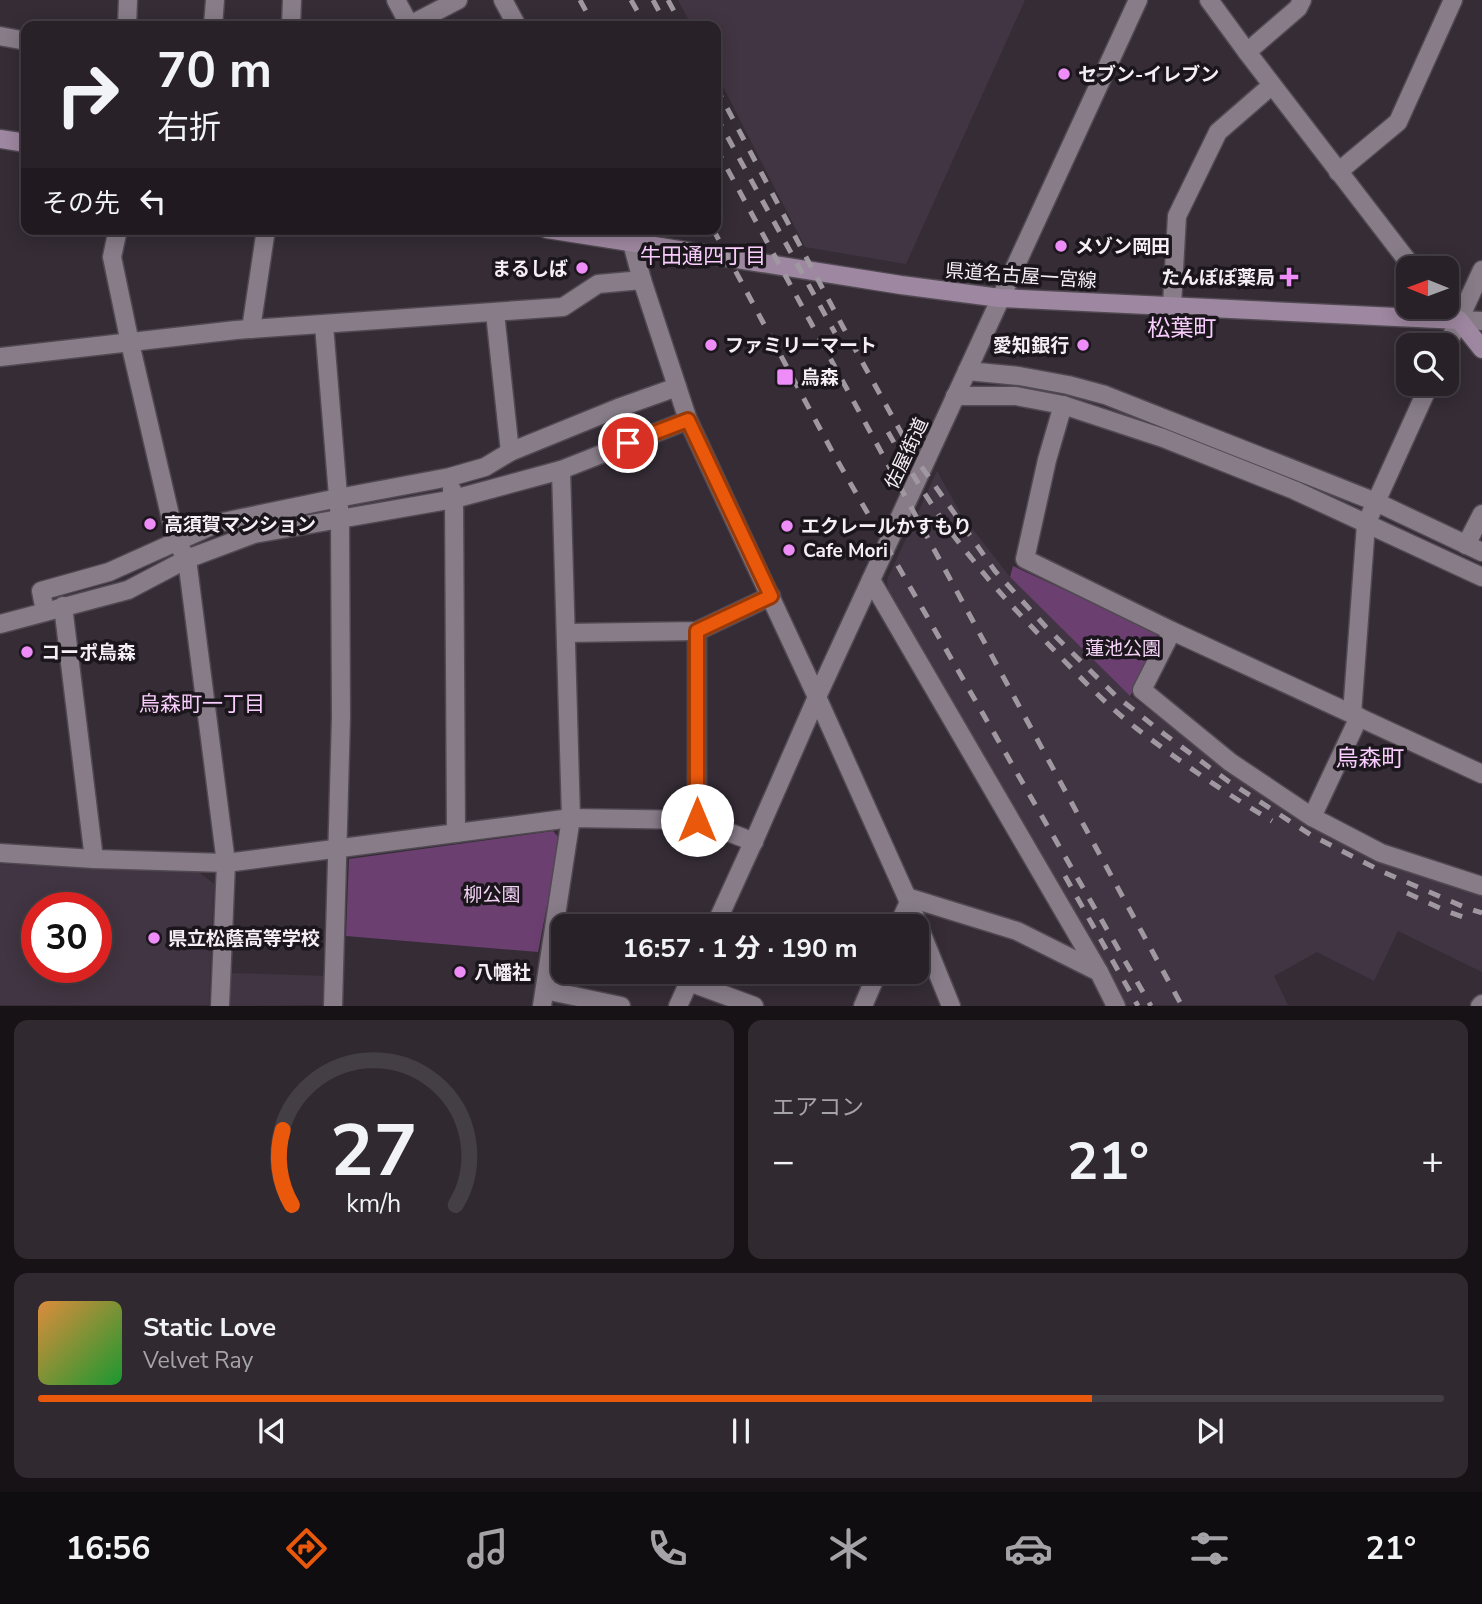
<!DOCTYPE html>
<html lang="ja">
<meta charset="utf-8">
<style>
body{margin:0;font-family:"Nunito Sans","Noto Sans JP",sans-serif;background:#302930;color:#f1f3f6;height:100vh;display:flex;flex-direction:column;font-size:26px;white-space:nowrap}
*{box-sizing:border-box;margin:0}
p{font-size:23px;color:#a5a3a8}
.icon{flex:none;width:38px;height:38px;fill:none;stroke:currentColor;stroke-width:2;stroke-linecap:round;stroke-linejoin:round}
.map{position:relative;height:1006px;overflow:hidden}
.sheet{display:flex;flex-direction:column;gap:14px;padding:14px;background:#161216;flex:1}
.sheet>*{flex:none}
.banner{position:absolute;left:21px;top:21px;width:700px;height:214px;border-radius:14px;box-shadow:0 4px 18px #0003,0 0 0 2px #443e45;background:#282128;color:#f1f3f6;overflow:hidden}
.needle{width:46px;rotate:271deg}
.fabs{position:absolute;left:1396px;top:256px;display:grid;gap:14px}
.fabs a{display:grid;place-items:center;width:63px;height:63px;border-radius:14px;background:#282128;box-shadow:0 4px 18px #0003,0 0 0 2px #443e45;font-size:35px}
.speed{position:absolute;left:21px;top:892px;display:flex;gap:14px;font-size:35px;font-weight:700;text-align:center}
.speed>*{display:grid;place-content:center;width:91px;height:91px;border-radius:50%;background:#282128;box-shadow:0 4px 18px #0003,0 0 0 2px #443e45;line-height:1}
.speed .limit{border:10px solid #d22;background:#fff;color:#111}
.pin{position:absolute;display:grid;place-items:center;width:60px;height:60px;color:#fff;margin:-30px;border:4px solid #fff;border-radius:50%;box-shadow:0 2px 7px #0007}
.me{position:absolute;width:77px;margin:-38px;rotate:0deg;stroke-linejoin:round;filter:drop-shadow(0 0 5px #0008)}
.turn{display:flex;align-items:center;gap:24px;height:147px;padding:0 21px;font-size:32px}
.turn .icon{width:91px;height:91px;stroke-width:2.5}
.turn b{display:block;font-size:49px;line-height:60px}
.then{display:flex;align-items:center;height:66px;padding:0 21px;background:#0003;gap:14px;font-size:26px}
.big{font-size:52px;font-weight:700;line-height:1.1}
.sheet .card{flex:1;display:flex;flex-direction:column;justify-content:center;gap:10px;min-width:0;padding:0 24px;border-radius:14px;background:#302930}
.sheet .dial{align-items:center;gap:0}
.dial svg{height:182px;overflow:visible;fill:none;stroke:#443e45;stroke-width:7;stroke-linecap:round;text-anchor:middle}
.dial text{fill:#f1f3f6;stroke:none}
.song{display:flex;align-items:center;gap:21px}
.cover{width:84px;height:84px;border-radius:10px;background:linear-gradient(135deg,hsl(30 70% 55%),hsl(130 70% 35%))}
.played{height:7px;border-radius:4px;background:linear-gradient(90deg,#ea580c 75%,#443e45 75%)}
.keys{display:flex;justify-content:space-around;direction:ltr}
.heat{display:flex;justify-content:space-between;align-items:center;font-size:38px;direction:ltr}
.sheet .tiles{flex:1;display:grid;gap:14px;grid-template-columns:1fr 1fr}
.card:last-child{grid-column:span 2}
.trip{position:absolute;left:551px;top:914px;width:378px;height:70px;border-radius:14px;background:#282128;box-shadow:0 4px 18px #0003,0 0 0 2px #443e45;font-weight:700;line-height:70px;text-align:center}
.dock{display:flex;height:112px;justify-content:space-around;align-items:center;background:#100d10;color:#a5a3a8}
.dock .icon{width:49px;height:49px}
.dock .active{color:#ea580c}
.dock b{font-size:32px;color:#f1f3f6}
.map>svg:first-child{display:block}
.built{fill:#423543;fill-rule:evenodd}
.green{fill:#6b4070}
.lines{fill:none;stroke-linecap:round;stroke-linejoin:round}
.minor-casing{stroke:#514952;stroke-width:21}
.tertiary-casing{stroke:#514952;stroke-width:21}
.secondary-casing{stroke:#514952;stroke-width:21}
.minor{stroke:#877c88;stroke-width:18}
.tertiary{stroke:#877c88;stroke-width:18}
.secondary{stroke:#9e87a0;stroke-width:18}
.rail{stroke:#a098a0;stroke-width:5;stroke-dasharray:12 12;stroke-linecap:butt}
.route-casing{stroke:#983908;stroke-width:18}
.route{stroke:#ea580c;stroke-width:12}
.poi-dot{fill:#ee8cf8;stroke:#1a161b;stroke-width:2.5}
.labels{text-anchor:middle;stroke-width:7;stroke-linejoin:round;paint-order:stroke}
.poi-label{font-size:19px;font-weight:bold;fill:#f5eff5;stroke:#1a161b;text-anchor:start}
.street-label{font-size:19px;fill:#f5eff5;stroke:#1a161b}
.park-label{font-size:19px;fill:#f3d0f6;stroke:#1a161b}
.neighbourhood-label{font-size:21px;fill:#f9cdfd;stroke:#1a161b}
.quarter-label{font-size:23px;fill:#f9cdfd;stroke:#1a161b}
</style>
<div class="map">
<svg width="1482" height="1006" viewBox="0 0 1482 1006">
<rect width="100%" height="100%" fill="#352c36"/>
<g class="built">
<path d="M678,0h347l-119,264 -101,-17 -89,-174v-47h-24z"/>
<path d="M937,471l24,43 49,63 120,119 102,76 149,88 101,36v76l-84,-41 -24,50 -57,-29 -43,24 14,29h-162l-24,-46 -214,-369 -1,-10z"/>
<path d="M0,864l199,8 15,12 -5,121h-209zM37,908h59v60h-59z"/>
<path d="M230,973l99,3 -2,29 -98,1z"/>
</g>
<g class="green">
<path d="M1013,566l143,66 3,11 -29,53 -120,-119z"/>
<path d="M553,831l7,8 -22,113 -192,-16 3,-77z"/>
</g>
<g class="lines">
<g class="minor-casing">
<g id="minor">
<path d="M396,0l14,26"/>
<path d="M127,26l1,-26"/>
<path d="M213,26l2,-26"/>
<path d="M291,26l1,-26"/>
<path d="M408,26l50,-26"/>
<path d="M0,36l26,5"/>
<path d="M1247,52l51,-44 4,-8"/>
<path d="M1338,172l60,-50 55,-122"/>
<path d="M118,229l-6,28 18,86 46,198 11,18 39,304 -6,143"/>
<path d="M1172,305l5,-89 41,-84 54,-47"/>
<path d="M495,313l15,139"/>
<path d="M324,325l16,195 1,197 -8,289"/>
<path d="M251,329l15,-100"/>
<path d="M1447,346l35,-76"/>
<path d="M0,357l236,-27 327,-23 35,-23 44,-4"/>
<path d="M967,371l52,5 49,9 37,10 271,107 106,50"/>
<path d="M955,396h61l47,9 100,33 131,52 188,87"/>
<path d="M1063,405l-16,55 -22,99 147,72 310,143"/>
<path d="M452,490l2,9 2,334"/>
<path d="M1466,545l16,-31"/>
<path d="M871,580l228,392"/>
<path d="M63,606l31,253"/>
<path d="M45,611l-4,-20 68,-19 109,-49 120,-25 112,-21 35,-10 25,-15 108,-44 59,-21"/>
<path d="M0,624l128,-34 59,-31 67,-25 200,-35 107,-29 127,-50"/>
<path d="M697,631v189"/>
<path d="M1172,631l-30,59 88,72 82,55 69,36 101,33"/>
<path d="M567,633l130,-2 74,-35"/>
<path d="M1352,714l14,-190 64,-141"/>
<path d="M1312,817l47,-100"/>
<path d="M0,853l94,6 132,4 345,-45 126,2 57,22"/>
<path d="M907,897l110,34 82,41 17,34"/>
<path d="M898,926l11,-24"/>
<path d="M689,982l65,24"/>
<path d="M545,990l76,16"/>
<path d="M542,1006l29,-188 -10,-348"/>
<path d="M863,1006l15,-35"/>
<path d="M1480,1006l2,-2"/>
</g>
</g>
<g class="tertiary-casing">
<g id="tertiary">
<path d="M503,0l14,26"/>
<path d="M1209,0l38,52 166,216"/>
<path d="M625,229l7,14 10,37 46,140 129,277 92,205 42,104"/>
<path d="M1445,306l14,14 23,1"/>
<path d="M715,926l42,-92 60,-137 321,-697"/>
<path d="M678,1006l16,-35"/>
</g>
</g>
<g class="secondary-casing">
<g id="secondary">
<path d="M0,139l26,4"/>
<path d="M547,229l354,56 99,13 459,22 23,29"/>
</g>
</g>
<use href="#minor" class="minor"/>
<use href="#tertiary" class="tertiary"/>
<use href="#secondary" class="secondary"/>
<g class="rail">
<path d="M580,0l14,26"/>
<path d="M631,0l15,26"/>
<path d="M653,0l14,26"/>
<path d="M668,0l14,26"/>
<path d="M716,87l127,240 71,129 81,115 51,56 69,68 49,39 64,47 83,54 72,37 81,35 18,6"/>
<path d="M716,116l119,217"/>
<path d="M716,148l466,858"/>
<path d="M713,229l120,224 318,553"/>
<path d="M888,432c25,44 52,89 85,128 24,31 51,59 78,87 27,28 54,57 85,81 43,33 89,65 136,93"/>
<path d="M1065,876l73,130"/>
<path d="M1407,893l39,18 23,8"/>
</g>
</g>
<g class="lines">
<g class="route-casing">
<path id="route" d="M628,443l60,-23 83,176 -74,35v189"/>
</g>
<use href="#route" class="route"/>
</g>
<g class="poi-dot">
<circle cx="1064" cy="74" r="7"/>
<circle cx="1061" cy="246" r="7"/>
<circle cx="582" cy="268" r="7"/>
<path d="M1285.5 266.5h7v7h7v7h-7v7h-7v-7h-7v-7h7z"/>
<circle cx="711" cy="345" r="7"/>
<circle cx="1083" cy="345" r="7"/>
<rect x="776" y="368" width="18" height="18" rx="3.5"/>
<circle cx="150" cy="524" r="7"/>
<circle cx="787" cy="526" r="7"/>
<circle cx="789" cy="550" r="7"/>
<circle cx="27" cy="652" r="7"/>
<circle cx="154" cy="938" r="7"/>
<circle cx="460" cy="972" r="7"/>
</g>
<g class="labels">
<g class="poi-label">
<text x="1078" y="81">セブン-イレブン</text>
<text x="1075" y="253">メゾン岡田</text>
<text x="568" y="275" text-anchor="end">まるしば</text>
<text x="1275" y="284" text-anchor="end">たんぽぽ薬局</text>
<text x="725" y="352">ファミリーマート</text>
<text x="1069" y="352" text-anchor="end">愛知銀行</text>
<text x="801" y="384">烏森</text>
<text x="164" y="531">高須賀マンション</text>
<text x="801" y="533">エクレールかすもり</text>
<text x="803" y="557">Cafe Mori</text>
<text x="41" y="659">コーポ烏森</text>
<text x="168" y="945">県立松蔭高等学校</text>
<text x="474" y="979">八幡社</text>
</g>
<g class="street-label">
<text transform="translate(1021 275) rotate(4)" y="7">県道名古屋一宮線</text>
<text transform="translate(906 453) rotate(-65)" y="7">佐屋街道</text>
</g>
<g class="park-label">
<text x="1123" y="655">蓮池公園</text>
<text x="492" y="901">柳公園</text>
</g>
<g class="neighbourhood-label">
<text x="703" y="263">牛田通四丁目</text>
<text x="202" y="711">烏森町一丁目</text>
</g>
<g class="quarter-label">
<text x="1182" y="336">松葉町</text>
<text x="1370" y="766">烏森町</text>
</g>
</g>
</svg>
<div class="fabs">
<a><svg class="needle" viewBox="-14 -14 28 28"><path d="M0-13l5 13h-10z" fill="#e53935"/><path d="M0 13l5-13h-10z" fill="#a5a3a8"/></svg></a>
<a><svg class="icon" aria-label="search" viewBox="0 0 24 24"><circle cx="10" cy="10" r="6"/><path d="M15 15l6 6"/></svg></a>
</div>
<div class="speed"><div class="limit">30</div></div>
<div class="pin" style="left:628px;top:443px;background:#d93025"><svg class="icon" aria-label="arrive" viewBox="0 0 24 24"><path d="M6 21V4h12l-3 4 3 4H6"/></svg></div>
<svg class="me" style="left:697px;top:820px" viewBox="-20 -20 40 40"><circle r="19" fill="#fff"/><path d="M0-13L10 11 0 6-10 11z" fill="#ea580c"/></svg>
<div class="trip">16:57 · 1 分 · 190 m</div>
<div class="banner">
<div class="turn"><svg class="icon" aria-label="right" viewBox="0 0 24 24"><path d="M7 20v-9h11M14 6l5 5-5 5"/></svg><div><b>70 m</b>右折</div></div>
<div class="then">その先<svg class="icon" aria-label="left" viewBox="0 0 24 24"><path d="M17 20v-9H6M10 6l-5 5 5 5"/></svg></div>
</div>
</div>
<section class="sheet">
<div class="tiles">
<div class="card dial"><svg viewBox="0 0 100 80">
<path d="M14 69A42 42 0 1 1 86 69"/>
<path d="M14 69A42 42 0 0 1 10 36" stroke="#ea580c"/>
<text x="50" y="56" font-size="32" font-weight="700">27</text>
<text x="50" y="72" font-size="11">km/h</text>
</svg></div>
<div class="card"><p>エアコン</p>
<div class="heat"><a>−</a><b class="big">21°</b><a>+</a></div>
</div>
<div class="card">
<div class="song"><i class="cover"></i><div><b>Static Love</b><p>Velvet Ray</p></div></div>
<div class="played"></div>
<div class="keys"><svg class="icon" aria-label="previous" viewBox="0 0 24 24"><path d="M18 5L8 12l10 7zM5 5v14"/></svg><svg class="icon" aria-label="pause" viewBox="0 0 24 24"><path d="M8 5v14M16 5v14"/></svg><svg class="icon" aria-label="next" viewBox="0 0 24 24"><path d="M6 5l10 7-10 7zM19 5v14"/></svg></div>
</div>
</div>
</section>
<nav class="dock">
<b>16:56</b>
<svg class="icon active" aria-label="directions" viewBox="0 0 24 24"><path d="M12 3l9 9-9 9-9-9zM9 14v-3h6M13 9l2 2-2 2"/></svg>
<svg class="icon" aria-label="music" viewBox="0 0 24 24"><path d="M9 18V5l10-2v13"/><circle cx="6" cy="18" r="3"/><circle cx="16" cy="16" r="3"/></svg>
<svg class="icon" aria-label="phone" viewBox="0 0 24 24"><path d="M5 4h4l2 5-3 2q2 4 5 5l2-3 5 2v4C11 20 4 13 5 4z"/></svg>
<svg class="icon" aria-label="climate" viewBox="0 0 24 24"><path d="M12 3v18M4 7l16 10M4 17L20 7"/></svg>
<svg class="icon" aria-label="car" viewBox="0 0 24 24"><path d="M5 17H2v-5l4-1 3-4h7l3 4 3 1v5h-3M9 17h6M6 11h13"/><circle cx="7" cy="17" r="2"/><circle cx="17" cy="17" r="2"/></svg>
<svg class="icon" aria-label="filters" viewBox="0 0 24 24"><path d="M4 7h16M4 17h16"/><circle cx="9" cy="7" r="2"/><circle cx="15" cy="17" r="2"/></svg>
<b>21°</b>
</nav>
